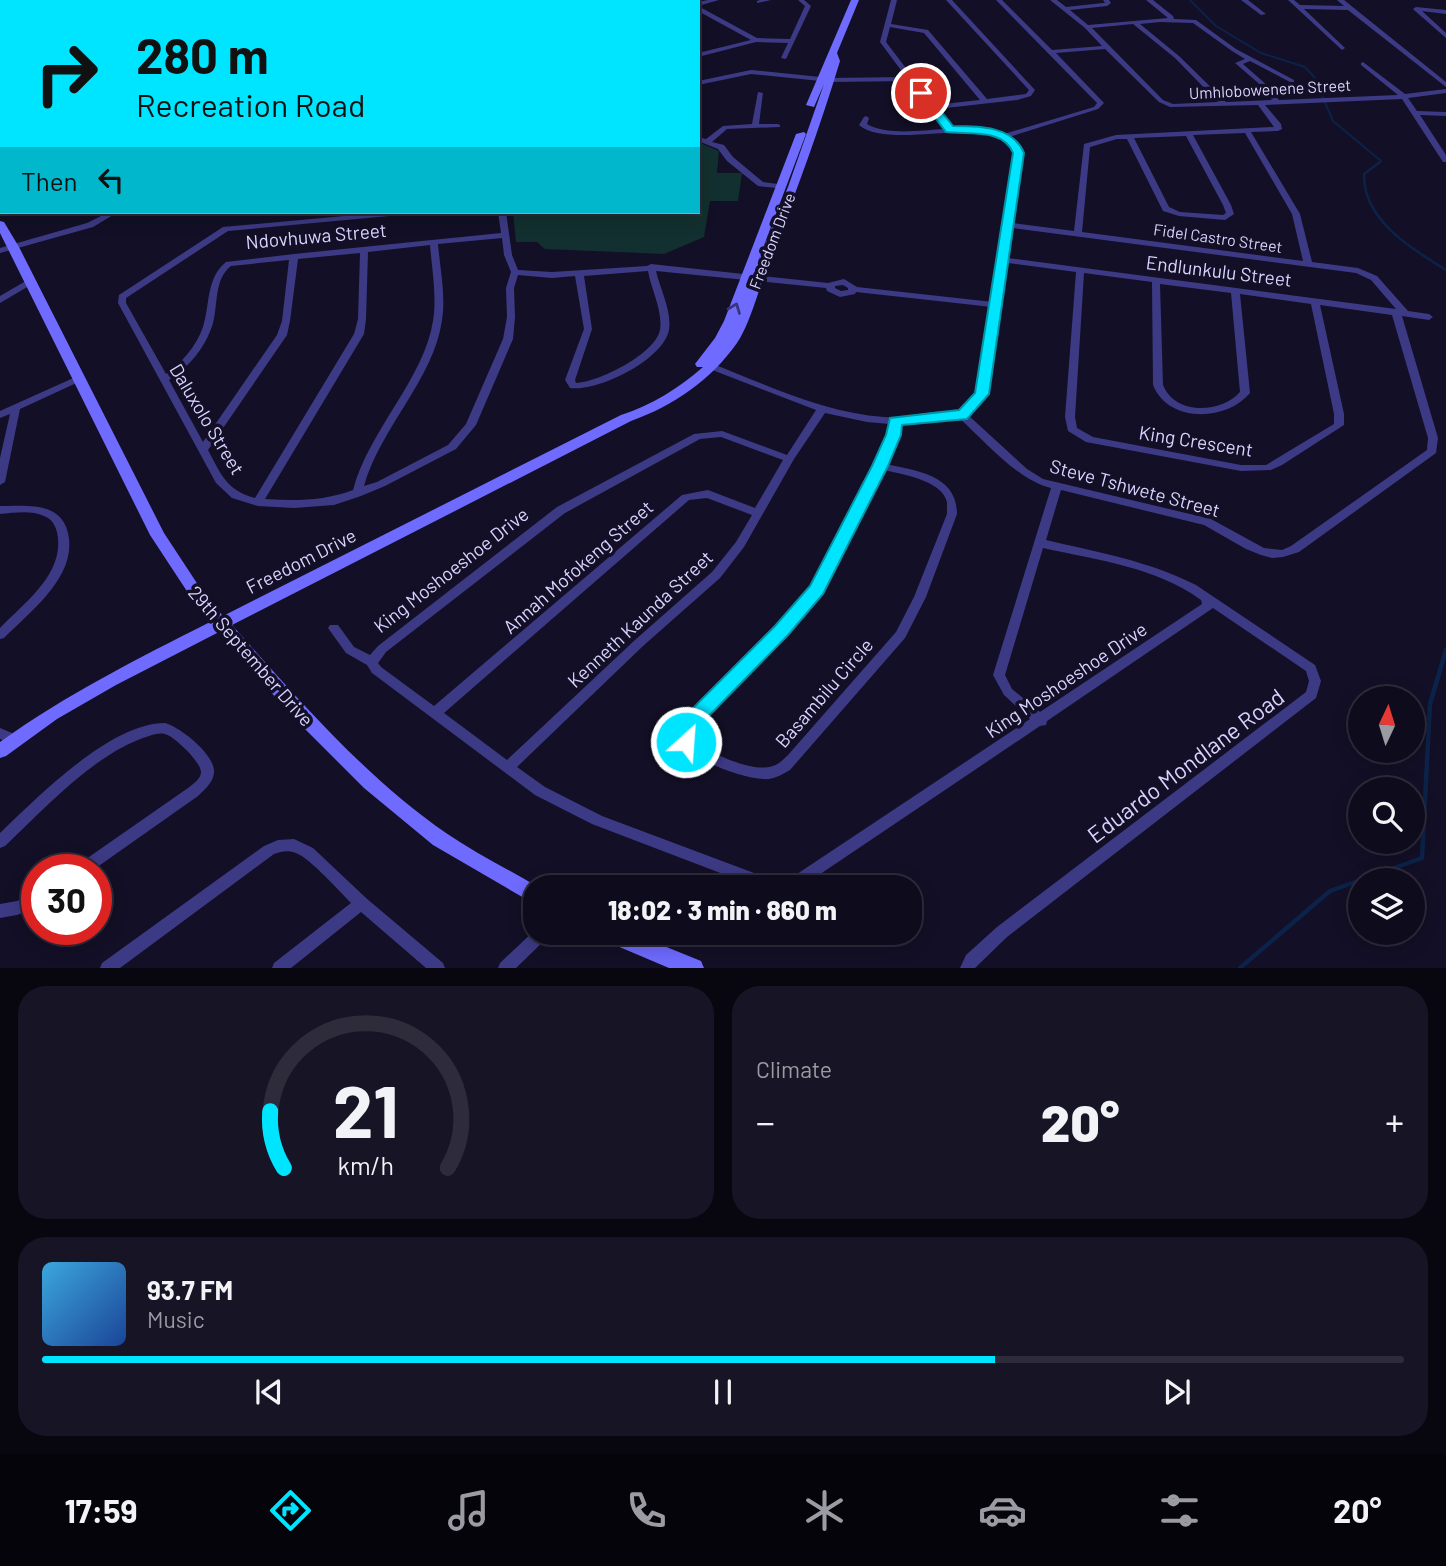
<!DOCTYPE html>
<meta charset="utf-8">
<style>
body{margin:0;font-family:Barlow,sans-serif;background:#171425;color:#f1f3f6;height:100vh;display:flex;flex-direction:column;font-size:26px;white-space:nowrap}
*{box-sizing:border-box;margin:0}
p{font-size:23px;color:#9b9ba3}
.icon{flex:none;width:38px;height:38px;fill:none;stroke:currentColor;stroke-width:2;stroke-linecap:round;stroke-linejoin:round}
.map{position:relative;height:968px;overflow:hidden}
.details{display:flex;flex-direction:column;gap:18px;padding:18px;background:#08060f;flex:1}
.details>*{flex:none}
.hud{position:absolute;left:0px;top:0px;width:700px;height:214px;box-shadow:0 4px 18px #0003,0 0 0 2px #2e2b3b;background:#00e5ff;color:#111;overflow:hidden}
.needle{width:46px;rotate:4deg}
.fabs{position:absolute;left:1348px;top:686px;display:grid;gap:14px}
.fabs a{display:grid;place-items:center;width:77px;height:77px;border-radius:50%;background:#0e0b1c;box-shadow:0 4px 18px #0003,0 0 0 2px #2e2b3b;font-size:35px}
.speed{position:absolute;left:21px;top:854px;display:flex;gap:14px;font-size:35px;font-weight:700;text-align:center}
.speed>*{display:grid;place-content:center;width:91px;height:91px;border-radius:50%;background:#0e0b1c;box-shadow:0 4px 18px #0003,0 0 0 2px #2e2b3b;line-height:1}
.speed .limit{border:10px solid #d22;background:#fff;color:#111}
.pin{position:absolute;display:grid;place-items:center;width:60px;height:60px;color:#fff;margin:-30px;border:4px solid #fff;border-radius:50%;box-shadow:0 2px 7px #0007}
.me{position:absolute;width:77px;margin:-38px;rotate:26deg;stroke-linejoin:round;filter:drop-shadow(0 0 5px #0008)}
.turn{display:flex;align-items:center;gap:24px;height:147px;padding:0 21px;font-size:32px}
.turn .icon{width:91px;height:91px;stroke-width:2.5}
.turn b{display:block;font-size:49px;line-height:60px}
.then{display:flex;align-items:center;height:66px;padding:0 21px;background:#0003;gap:14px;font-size:26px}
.big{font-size:52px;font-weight:800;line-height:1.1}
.details .card{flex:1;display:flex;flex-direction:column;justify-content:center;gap:10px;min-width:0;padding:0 24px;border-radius:28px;background:#171425}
.details .dial{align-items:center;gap:0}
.dial svg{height:182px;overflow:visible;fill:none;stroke:#2e2b3b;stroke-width:7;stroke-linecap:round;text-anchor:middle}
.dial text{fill:#f1f3f6;stroke:none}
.song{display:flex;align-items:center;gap:21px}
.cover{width:84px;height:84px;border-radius:10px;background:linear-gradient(135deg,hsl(200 70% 55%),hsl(220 70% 35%))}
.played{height:7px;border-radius:4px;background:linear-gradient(90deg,#00e5ff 70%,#2e2b3b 70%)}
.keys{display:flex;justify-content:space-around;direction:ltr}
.heat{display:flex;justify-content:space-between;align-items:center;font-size:38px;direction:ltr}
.details .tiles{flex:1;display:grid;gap:18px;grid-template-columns:1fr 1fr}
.card:last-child{grid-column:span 2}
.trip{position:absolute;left:523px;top:875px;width:399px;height:70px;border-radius:28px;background:#0e0b1c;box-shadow:0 4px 18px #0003,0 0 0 2px #2e2b3b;font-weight:800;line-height:70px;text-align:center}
.tabs{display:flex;height:112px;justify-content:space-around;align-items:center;background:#06040b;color:#9b9ba3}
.tabs .icon{width:49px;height:49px}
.tabs .active{color:#00e5ff}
.tabs b{font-size:32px;color:#f1f3f6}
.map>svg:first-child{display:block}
.green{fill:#12302f}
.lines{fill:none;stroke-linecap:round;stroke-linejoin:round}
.stream-far2{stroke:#0c2248;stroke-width:2}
.stream-far1{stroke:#0c2248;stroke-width:2.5}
.stream{stroke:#0c2248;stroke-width:4.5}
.street{fill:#3d3a85;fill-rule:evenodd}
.secondary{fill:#6f6bff;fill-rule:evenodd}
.oneway{stroke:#38347d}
.route{fill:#00e5ff;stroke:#0095a6;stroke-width:2}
.labels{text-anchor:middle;stroke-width:7;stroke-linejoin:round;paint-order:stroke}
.far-street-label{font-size:16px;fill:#d9d4ff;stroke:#130f26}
.street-label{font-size:19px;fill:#d9d4ff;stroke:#130f26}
.near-street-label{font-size:23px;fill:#d9d4ff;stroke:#130f26}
</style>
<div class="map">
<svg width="1446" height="968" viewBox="0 0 1446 968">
<rect width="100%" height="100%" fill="#130f26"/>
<path class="green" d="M698,142l21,9 -2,22h25l-4,28h-28l-6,36 -40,17 -119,-5 -8,-7h-21l-3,-30h185z"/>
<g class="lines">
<path class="stream-far2" d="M1190,0l26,26 45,27 44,14 9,10 19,44 48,40 -3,3"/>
<path class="stream-far1" d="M1380,162l-16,12c-1,46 47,74 82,96"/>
<path class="stream" d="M1240,968l90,-77 92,-33 8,-154 16,-54"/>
<g class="street">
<path d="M0,0h5l-5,2z"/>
<path d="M143,0h18l-3,2h-20z"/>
<rect x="199" y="0" width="6" height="2"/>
<path d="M458,0h6l1,2h-6z"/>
<path d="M603,0h9l-3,2h-10z"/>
<path d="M708,0h11l-21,6v-4z"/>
<path d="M760,0h11l-14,3v-2z"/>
<path d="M798,0h6l7,6 -25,53 -5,-1 7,-15 -32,-1 -58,15v-4l53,-13 -53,-29v-5l59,32 33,1 15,-33z"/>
<path d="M891,0h6l-6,24 37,6 59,69 39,-5 3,-4 -83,-90h6l83,90 -4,6 -14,4 -80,9 15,19 33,1 19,5 90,-27 3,-4 -101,-103h6l50,50 50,-4 -17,-18 -35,-28h7l9,7 37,-4h2l-2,-3h6l2,3 -4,3 -37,4 18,15 80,-7 -22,-18h7l20,16 1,3 22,1 40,29 58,31v2h-4l-40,-21 -7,3 25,22 11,14 119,-5 -37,-30v-2l2,-1 42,32 41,-5v4l-38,5 9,13 29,1v4l-26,-1 26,40v7h-3l-41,-63 -137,6 16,19 1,5 -4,2 -27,1 49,82 12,48 46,6 19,8 31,35 21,3 4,3 -4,3 -27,-4 36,122 -2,15 -137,99 -16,5 -11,1 -11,-3 -15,-6 -42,-24 -143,-35 -15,50c51,12 103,21 150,45l119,80 6,16 -5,17 -309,239 -32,31h-15l6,-13 31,-28 309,-235 3,-11 -3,-10 -93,-63 -166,113 -1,4 -6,1 -239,161h-18l2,-5 245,-163 -26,-24 -11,-20 58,-187c-34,-8 -66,-47 -92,-70h-22l-37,6 -1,11 -13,29c31,7 71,11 71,50l-31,83 -21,41 -115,132c-7,4 -14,8 -21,9 -21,2 -70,-17 -84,-32 -3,-3 -5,-7 -6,-10l5,-18 93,-92 35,-39 63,-122 14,-31 1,-11 -23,-2 -42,-9 -31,46 -50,88 -24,31 -77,68 -126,121 28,20 57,29 176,66 2,5h-23l-165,-63 -57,-29 -163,-122 -5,-8 -21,-12 -18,-25 2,-3h8l16,22 16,8 8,-9 179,-139 137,-73 28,-3 65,24 29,-45 -114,-44 -2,-2 2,-2h6c57,22 115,51 176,55 26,2 50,-9 76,-5l13,-13 7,-13 12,-79 -136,-15 -1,2 -15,3 -13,-6 -1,-3 -170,-17c4,18 16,40 13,59 -6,30 -71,62 -99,58l-5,-8 19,-51 -9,-53 -23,2 -34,-3 -4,13 1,29 -2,22 -37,86 -20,24 -71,37 -24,10 -27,9 -40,3 -36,-2 -26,-8 -16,-15 -98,-180 1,-8 104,-68 165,-15h27l-4,2 -183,17 -102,67v5l40,71c16,-12 30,-27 37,-47 7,-22 3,-49 23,-65l68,-8 207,-21 -3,-21h8l6,43 6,15 34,2 95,-6 4,-2 177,19 16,-4 13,8 136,15 21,-137c0,-4 1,-13 -1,-17 -15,-36 -122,4 -154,-23l5,-8 2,-1 3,2 -2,6c19,12 57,6 78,5l-36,-48 -79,1 -79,-8 -53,11v-4l53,-11 79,8 76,-1 -26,-35zM1160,22l33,1 39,28 13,8 -10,4 29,25 8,12 -46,2 -47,-46 -39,-32zM1133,24l42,34 43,44 -45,2 -10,-4 -71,-72zM890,27l34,6 56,67 -46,5 -48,-63zM1105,49l54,53 11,5 88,-2 16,22 -158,8 -32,9 -10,87 -61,-8 9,-58 -1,-17 -12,-11 89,-28 6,-6 -1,-1 -47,-49zM1245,133l47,81 11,47 -221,-29 8,-85 27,-8h10l36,72 16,5 46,4 9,-6 -3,-9 -38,-70zM1186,136l37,69 3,8 -3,2 -43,-3 -11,-5 -35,-69zM1013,228l343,45 15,7 25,29 -388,-51zM502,238l2,17 7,17 -5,16 1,29 -4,22 -37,85 -18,21 -71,37 -13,4c16,-58 70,-107 78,-166 4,-25 -2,-51 -4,-76zM430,245c2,25 7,51 3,76 -9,58 -64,109 -80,169 -29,11 -58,11 -88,9l99,-165 2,-15 2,-67zM360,253l-2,66 -4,15 -99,164c-29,-8 -34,-24 -47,-48l79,-115 3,-14 8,-62zM289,260l-7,61 -5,14 -74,107 -34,-62c20,-13 37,-33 44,-57 5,-18 1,-44 18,-57zM1008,263l68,9 -11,145 3,14 18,11 155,29 30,-1 11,-5 62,-40v-11l-24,-109 72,10 36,123 -1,12 -136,96 -9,4 -18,-2 -53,-29 -168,-40 -16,-10 -59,-54 12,-12 10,-17zM648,271c3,18 15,40 12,59 -5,24 -61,52 -84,53l-1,-3 17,-51 -8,-53zM1084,273l68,9 1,103c15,38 73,37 97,8l-10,-99 71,10 23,110v10l-68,41h-25l-148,-28 -16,-9 -2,-11zM1160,284l71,9 9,99c-20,22 -65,23 -77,-7zM843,285l5,3v2l-7,1 -6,-3v-2zM721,437l62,23 -28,48 -47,-18 -26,5 -248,211 -53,-39 -3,-4 8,-11 179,-139 135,-74zM883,470c18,4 59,10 64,32 0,4 0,8 0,12l-33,83 -18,35 -108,123c-5,5 -11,11 -19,12 -21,4 -64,-15 -77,-31l3,-11 90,-92 35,-40zM707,498l45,17 -16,27 -24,30 -77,68 -128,120 -63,-47 245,-213zM1043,548c54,12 113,19 158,52l1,4 -162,108 -28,-23 -7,-14z"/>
<path d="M1241,0h7l18,14 -5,1z"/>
<path d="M1288,0h6l6,5 44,1 -7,-6h7l102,82v5l-98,-77 -44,-1 40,38 1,1 -3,2z"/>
<path d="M1416,7l30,3v4l-24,-3 24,22v5l-32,-28 -1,-1z"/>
<rect x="0" y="15" width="2" height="4"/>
<rect x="0" y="33" width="2" height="4"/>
<path d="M2,51v4l-2,1v-4z"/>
<rect x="0" y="71" width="2" height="4"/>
<rect x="0" y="92" width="2" height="4"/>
<path d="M758,92l5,1 -4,31h19l2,1v2l-53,2 -15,13 12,3 9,12 30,25 22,3v4l-27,-3 -31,-25 -9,-12 -20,-8v-4l8,2 17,-13 29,-2z"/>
<rect x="0" y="116" width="2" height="5"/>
<path d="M109,212h9l-25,15 -93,26v-5l87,-25z"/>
<path d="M31,278l4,3 -1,2 -34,20v-7z"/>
<path d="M80,375l3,1 2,2 -2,2 -63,29 -15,73 -5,3v-27l10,-44 -10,4v-7z"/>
<path d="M0,506c25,0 61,-5 68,27 10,43 -37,78 -64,105l-4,1v-11c25,-26 66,-55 57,-96 -2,-7 -5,-13 -13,-16 -13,-6 -30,-3 -44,-2z"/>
<path d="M165,723c15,4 51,32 49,50 -1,10 -10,17 -16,23l-105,74h-19l2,-4 112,-78c5,-4 13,-9 13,-16 0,-10 -27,-36 -36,-38 -5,-1 -11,0 -16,2 -53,16 -104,72 -144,110l-5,2v-15c38,-36 110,-110 165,-110z"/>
<path d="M0,728l19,8 1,4 -1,4 -5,1 -14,-6z"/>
<path d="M294,839l19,9 53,50 77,65 2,5h-19l-65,-56 -70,56h-19l2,-5 77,-60c-13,-13 -40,-44 -55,-50 -7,-3 -15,-2 -22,1l-154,114h-20l2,-5 162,-117 14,-6z"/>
<path d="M37,893v14l-20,8 -17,3v-14l17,-3z"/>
<path d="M536,929v4h13l-2,5 -31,30h-18l2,-5z"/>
</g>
<g class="secondary">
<path d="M521,0h13l-16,2z"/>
<path d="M851,0h8l-22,53 3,8c-21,70 -47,139 -73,207 -8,21 -18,58 -30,75 -26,37 -64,63 -106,78l-399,204c66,74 132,151 214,208 29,20 62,36 92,54h-2v18l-103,-60 -69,-57 -75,-75 -70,-81 -103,53 -59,34 -51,37 -6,2v-16c67,-48 137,-83 210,-120l-14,-17 -46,-70 -150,-302v-12l4,1 15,25 145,286 42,64 17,19 398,-201c31,-10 58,-27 82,-48h-6l-2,-3 20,-26 9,-17 72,-187 8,-2 2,2 -49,130 31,-77 36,-103 -10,23 -8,-2z"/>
<path d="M2,136v6l-2,1v-6z"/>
<path d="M600,933h32l69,28 3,7h-35l-66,-28z"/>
</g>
</g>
<defs><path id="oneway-chevron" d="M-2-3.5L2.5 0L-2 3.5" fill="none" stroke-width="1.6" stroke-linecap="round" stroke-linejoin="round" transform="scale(1.75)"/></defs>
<use class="oneway" href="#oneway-chevron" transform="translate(735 308) rotate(-69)"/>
<path class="route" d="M921,90l4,1 28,35c26,0 60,0 71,27l-35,241 -22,25 -65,6 -1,10 -13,31 -65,128 -35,41 -92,94 -3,18 -7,3 -7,-3 -4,-15 8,-14 92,-92 35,-40 62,-120 14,-31 4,-17 69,-8 16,-17 38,-240c-10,-25 -45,-18 -67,-21l-30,-39z"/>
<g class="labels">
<g class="far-street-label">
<text transform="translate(1270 89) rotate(-3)" y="6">Umhlobowenene Street</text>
<text transform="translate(1218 238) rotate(8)" y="6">Fidel Castro Street</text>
<text transform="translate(772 241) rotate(-69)" y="6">Freedom Drive</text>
</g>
<g class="street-label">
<text transform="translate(316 236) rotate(-5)" y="7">Ndovhuwa Street</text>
<text transform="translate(1219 271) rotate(7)" y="7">Endlunkulu Street</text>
<text transform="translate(207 419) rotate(59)" y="7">Daluxolo Street</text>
<text transform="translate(1196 441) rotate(9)" y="7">King Crescent</text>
<text transform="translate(1135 488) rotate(15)" y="7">Steve Tshwete Street</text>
<text transform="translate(301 561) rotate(-27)" y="7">Freedom Drive</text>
<text transform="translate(578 567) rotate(-41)" y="7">Annah Mofokeng Street</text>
<text transform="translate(451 570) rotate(-38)" y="7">King Moshoeshoe Drive</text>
<text transform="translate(640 619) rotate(-43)" y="7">Kenneth Kaunda Street</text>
<text transform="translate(251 656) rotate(49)" y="7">29th September Drive</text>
<text transform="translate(1066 680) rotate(-34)" y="7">King Moshoeshoe Drive</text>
<text transform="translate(824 693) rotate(-49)" y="7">Basambilu Circle</text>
</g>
<g class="near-street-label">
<text transform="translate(1186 766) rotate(-37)" y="8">Eduardo Mondlane Road</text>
</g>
</g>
</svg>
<div class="fabs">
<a><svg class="needle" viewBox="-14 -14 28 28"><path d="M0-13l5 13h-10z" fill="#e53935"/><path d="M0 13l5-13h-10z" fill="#9b9ba3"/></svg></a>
<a><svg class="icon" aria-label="search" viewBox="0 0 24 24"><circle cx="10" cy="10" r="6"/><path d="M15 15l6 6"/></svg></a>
<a><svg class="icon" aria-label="layers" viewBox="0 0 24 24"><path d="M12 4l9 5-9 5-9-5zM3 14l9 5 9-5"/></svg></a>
</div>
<div class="speed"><div class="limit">30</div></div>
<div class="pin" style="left:921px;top:93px;background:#d93025"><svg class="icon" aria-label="arrive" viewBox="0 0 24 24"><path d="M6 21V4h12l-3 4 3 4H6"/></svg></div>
<svg class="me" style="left:686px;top:742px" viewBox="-20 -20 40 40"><circle r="17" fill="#00e5ff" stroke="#fff" stroke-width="3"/><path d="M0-11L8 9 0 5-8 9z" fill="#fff"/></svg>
<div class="trip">18:02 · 3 min · 860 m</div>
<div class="hud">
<div class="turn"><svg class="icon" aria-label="right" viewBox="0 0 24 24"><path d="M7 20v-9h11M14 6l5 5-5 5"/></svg><div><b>280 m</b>Recreation Road</div></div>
<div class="then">Then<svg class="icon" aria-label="left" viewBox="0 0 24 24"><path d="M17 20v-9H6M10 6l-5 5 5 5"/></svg></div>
</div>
</div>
<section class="details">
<div class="tiles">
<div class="card dial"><svg viewBox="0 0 100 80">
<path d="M14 69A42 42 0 1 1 86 69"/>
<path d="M14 69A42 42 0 0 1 8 44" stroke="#00e5ff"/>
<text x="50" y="56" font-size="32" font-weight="700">21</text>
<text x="50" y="72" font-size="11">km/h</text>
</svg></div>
<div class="card"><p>Climate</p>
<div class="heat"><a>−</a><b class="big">20°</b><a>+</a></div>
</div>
<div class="card">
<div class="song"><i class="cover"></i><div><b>93.7 FM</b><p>Music</p></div></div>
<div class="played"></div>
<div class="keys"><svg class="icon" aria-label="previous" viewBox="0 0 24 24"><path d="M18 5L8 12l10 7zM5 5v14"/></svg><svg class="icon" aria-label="pause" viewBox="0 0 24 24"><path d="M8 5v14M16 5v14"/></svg><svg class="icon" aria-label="next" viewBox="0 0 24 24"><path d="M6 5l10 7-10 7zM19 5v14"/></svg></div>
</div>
</div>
</section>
<nav class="tabs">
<b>17:59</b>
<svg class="icon active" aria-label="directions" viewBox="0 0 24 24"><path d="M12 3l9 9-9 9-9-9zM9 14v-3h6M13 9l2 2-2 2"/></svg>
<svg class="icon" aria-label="music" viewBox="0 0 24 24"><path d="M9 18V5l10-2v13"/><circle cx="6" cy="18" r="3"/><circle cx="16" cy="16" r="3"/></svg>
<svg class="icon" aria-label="phone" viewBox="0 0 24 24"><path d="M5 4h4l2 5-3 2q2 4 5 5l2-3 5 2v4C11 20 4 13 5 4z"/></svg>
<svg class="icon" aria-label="climate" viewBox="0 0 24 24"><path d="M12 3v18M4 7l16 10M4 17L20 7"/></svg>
<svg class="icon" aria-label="car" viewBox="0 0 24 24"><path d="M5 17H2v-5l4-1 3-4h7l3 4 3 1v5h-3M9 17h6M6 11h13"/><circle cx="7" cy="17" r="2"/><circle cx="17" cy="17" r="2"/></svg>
<svg class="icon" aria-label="filters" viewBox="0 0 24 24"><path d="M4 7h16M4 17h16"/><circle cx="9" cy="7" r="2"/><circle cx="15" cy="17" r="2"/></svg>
<b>20°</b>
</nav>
